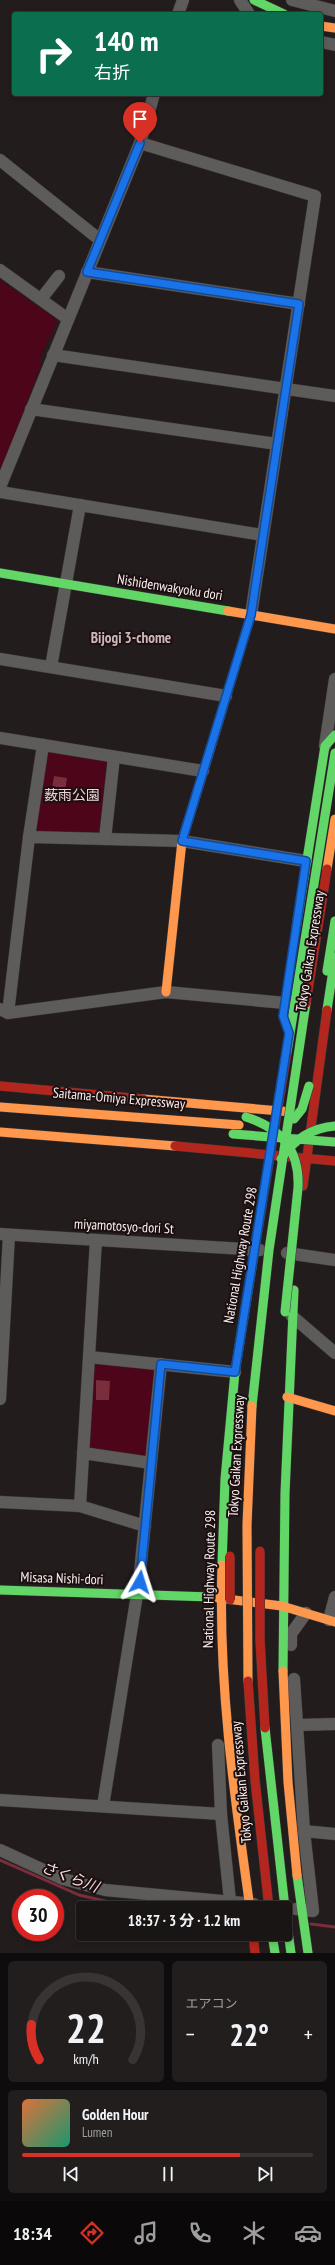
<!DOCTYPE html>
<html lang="ja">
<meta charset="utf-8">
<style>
body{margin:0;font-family:"PT Sans Narrow","Noto Sans JP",sans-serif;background:#231e1e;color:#f1f3f6;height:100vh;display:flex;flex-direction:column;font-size:15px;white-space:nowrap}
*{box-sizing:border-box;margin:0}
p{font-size:13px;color:#9f9fa0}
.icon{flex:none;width:22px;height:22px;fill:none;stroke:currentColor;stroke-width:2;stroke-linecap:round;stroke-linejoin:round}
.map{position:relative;height:1953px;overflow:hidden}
.panel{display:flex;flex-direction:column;gap:8px;padding:8px;background:#0e0c0c;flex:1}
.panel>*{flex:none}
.hud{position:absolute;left:12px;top:12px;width:311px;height:84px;border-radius:4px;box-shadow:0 2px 6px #0003,0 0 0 1px #383434;background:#0b6e4f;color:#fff;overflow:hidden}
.speed{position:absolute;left:12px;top:1889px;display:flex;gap:8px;font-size:20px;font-weight:700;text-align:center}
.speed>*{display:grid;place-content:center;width:52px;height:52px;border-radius:50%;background:#1a1515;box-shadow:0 2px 6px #0003,0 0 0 1px #383434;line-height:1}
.speed .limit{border:6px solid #d22;background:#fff;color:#111}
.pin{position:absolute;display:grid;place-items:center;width:34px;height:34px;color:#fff;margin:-41px -17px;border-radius:50% 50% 50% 0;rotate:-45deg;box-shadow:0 0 4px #0007}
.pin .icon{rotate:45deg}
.me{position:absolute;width:44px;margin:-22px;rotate:6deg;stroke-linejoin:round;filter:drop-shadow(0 0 3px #0008)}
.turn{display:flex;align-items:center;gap:14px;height:84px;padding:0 16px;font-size:18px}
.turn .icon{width:52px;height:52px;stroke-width:2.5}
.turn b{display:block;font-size:28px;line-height:34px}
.big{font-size:30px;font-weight:700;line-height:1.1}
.panel .tile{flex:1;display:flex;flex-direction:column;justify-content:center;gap:6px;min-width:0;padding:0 14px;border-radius:6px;background:#231e1e}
.panel .dial{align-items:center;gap:0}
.dial svg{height:104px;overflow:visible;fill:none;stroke:#383434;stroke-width:7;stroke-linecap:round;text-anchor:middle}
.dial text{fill:#f1f3f6;stroke:none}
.song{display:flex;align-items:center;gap:12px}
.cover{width:48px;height:48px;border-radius:6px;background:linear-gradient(135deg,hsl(20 70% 55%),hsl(160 70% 35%))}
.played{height:4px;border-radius:2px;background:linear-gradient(90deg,#d93025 75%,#383434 75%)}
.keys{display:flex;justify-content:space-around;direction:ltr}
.heat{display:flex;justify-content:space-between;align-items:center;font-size:22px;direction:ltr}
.panel .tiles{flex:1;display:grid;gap:8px;grid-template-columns:1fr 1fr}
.tile:last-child{grid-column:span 2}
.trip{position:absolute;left:76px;top:1901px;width:216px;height:40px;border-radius:4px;background:#1a1515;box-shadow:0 2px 6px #0003,0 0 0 1px #383434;font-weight:700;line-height:40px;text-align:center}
.tab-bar{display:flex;height:64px;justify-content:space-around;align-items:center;background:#0a0808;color:#9f9fa0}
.tab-bar .icon{width:28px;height:28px}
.tab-bar .current{color:#d93025}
.tab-bar b{font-size:18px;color:#f1f3f6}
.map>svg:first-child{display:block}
.green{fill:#4c0519}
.water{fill:#7a2d3a}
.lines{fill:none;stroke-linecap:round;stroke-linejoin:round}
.stream{stroke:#7a2d3a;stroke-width:3}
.street-casing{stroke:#3b3636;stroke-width:13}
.fast-casing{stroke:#3b3636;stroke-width:10}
.slow-casing{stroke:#3b3636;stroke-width:10}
.jam-casing{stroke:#3b3636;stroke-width:10}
.street{stroke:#5e5b5b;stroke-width:12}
.fast{stroke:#63d668;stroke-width:9}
.slow{stroke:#ff974d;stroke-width:9}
.jam{stroke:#b3261e;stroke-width:9}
.fast-bridge-casing{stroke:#3b3636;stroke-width:10;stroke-linecap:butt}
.slow-bridge-casing{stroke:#3b3636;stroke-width:10;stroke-linecap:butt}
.jam-bridge-casing{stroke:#3b3636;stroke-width:10;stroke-linecap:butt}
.fast-bridge{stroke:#63d668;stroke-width:9}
.slow-bridge{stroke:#ff974d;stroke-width:9}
.jam-bridge{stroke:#b3261e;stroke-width:9}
.route-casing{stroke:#114b97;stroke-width:10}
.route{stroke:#1a73e8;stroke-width:7}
.labels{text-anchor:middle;stroke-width:4;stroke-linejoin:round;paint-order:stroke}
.street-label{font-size:14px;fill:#faf0f0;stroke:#1c0f10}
.park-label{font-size:14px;fill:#eed4d6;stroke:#1c0f10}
.neighbourhood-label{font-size:15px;font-weight:bold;fill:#ccb8b9;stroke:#1c0f10}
.water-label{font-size:15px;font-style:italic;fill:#f7dcde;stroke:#1c0f10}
</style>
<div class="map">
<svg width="335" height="1953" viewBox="0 0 335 1953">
<rect width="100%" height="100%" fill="#221c1c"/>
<g class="green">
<path d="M0,280l56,39 1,3 -18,39 3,2 -42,109z"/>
<path d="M45,750l65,11 -9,69 -4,5 -61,-1 -3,-4z"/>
<path d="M96,1363l59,5 -7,89 -60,-8 4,-83z"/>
</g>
<g class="water">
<path d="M54,776l13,2 -3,19 -13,-2z"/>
<path d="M96,1380l14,1 -1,19h-13z"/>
</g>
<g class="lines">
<g class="stream">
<path d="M0,1860l79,35 56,13"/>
<path d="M311,1924l24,3"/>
</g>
<g class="street-casing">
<g id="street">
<path d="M240,0l9,14"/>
<path d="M292,0l43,11"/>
<path d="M178,14l5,-14"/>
<path d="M321,42l14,3"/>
<path d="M140,143l175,53 -64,419"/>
<path d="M0,160l100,80"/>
<path d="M0,270l68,49"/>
<path d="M87,272l212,32"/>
<path d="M41,299l18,-23"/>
<path d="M53,355l282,41"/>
<path d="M31,409l246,35"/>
<path d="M0,487l140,-344 14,-49"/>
<path d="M0,492l262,43"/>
<path d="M0,659l226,37"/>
<path d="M51,667l29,-162"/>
<path d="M0,738l203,33"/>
<path d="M325,746l10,-67"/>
<path d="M29,837l153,4 124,20"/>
<path d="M105,839l9,-82"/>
<path d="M0,1009l8,4 158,-21 119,11"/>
<path d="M8,1013l21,-176 14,-92"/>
<path d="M0,1234l260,16"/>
<path d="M287,1253l48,7"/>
<path d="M292,1316l43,37"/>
<path d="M89,1357l146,15"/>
<path d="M0,1399l9,-164"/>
<path d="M83,1453l68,10"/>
<path d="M0,1502l80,4 65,20"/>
<path d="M80,1506l16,-266"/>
<path d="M329,1620l6,-23"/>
<path d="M291,1645v-11l15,-21"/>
<path d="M294,1679l10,152 9,80 -17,-2"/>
<path d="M297,1725l38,-1"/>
<path d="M218,1745l3,69 9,87"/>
<path d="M0,1800l221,14"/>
<path d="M103,1806l36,-224 22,-218"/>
<path d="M304,1831l31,3"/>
<path d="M0,1850l63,29 42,11 149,14"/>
</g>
</g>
<g class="fast-casing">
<g id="fast">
<path d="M254,0l30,14"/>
<path d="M0,573l228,38"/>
<path d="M296,929l29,-183 10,-11"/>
<path d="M327,971l8,-50"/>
<path d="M327,1010l8,-53"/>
<path d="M287,1052l48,-299"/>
<path d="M222,1565l3,-86 10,-107 19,-118"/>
<path d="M0,1590l211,7"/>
<path d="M283,1671l2,-178 9,-203"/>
<path d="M297,1875l11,78"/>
<path d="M285,1910l6,43"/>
<path d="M272,1934l3,19"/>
</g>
</g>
<g class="slow-casing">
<g id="slow">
<path d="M321,26l14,2"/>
<path d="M228,611l107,18"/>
<path d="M166,992l16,-151 39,-127"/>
<path d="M143,1099l149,13"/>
<path d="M0,1107l239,18"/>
<path d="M0,1132l175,14"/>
<path d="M287,1397l48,14"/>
<path d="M222,1565c-4,116 12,229 28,343"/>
<path d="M211,1597l71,9 53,16"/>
<path d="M283,1671l5,111 9,93"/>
</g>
</g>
<g class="jam-casing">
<g id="jam">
<path d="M221,714l30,-99"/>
<path d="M0,1086l143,13"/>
<path d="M175,1146l160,15"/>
<path d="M303,1186l24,-176"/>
<path d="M254,1254l33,-202"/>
<path d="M253,1934l2,19"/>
</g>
</g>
<use href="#street" class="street"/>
<use href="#fast" class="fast"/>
<use href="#slow" class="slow"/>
<use href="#jam" class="jam"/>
<g class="fast-bridge-casing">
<g id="fast-bridge">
<path d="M246,1117c35,11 54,33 52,71l-13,124"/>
<path d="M294,1119l8,-10 7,-23"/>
<path d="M233,1134l102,8"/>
<path d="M281,1159c13,-20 30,-31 54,-33"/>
<path d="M252,1406l17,-156 37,-247"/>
<path d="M265,1728l20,180"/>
</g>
</g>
<g class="slow-bridge-casing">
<g id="slow-bridge">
<path d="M327,869l8,-50"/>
<path d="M248,1681l-1,-156 5,-119"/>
</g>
</g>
<g class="jam-bridge-casing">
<g id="jam-bridge">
<path d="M306,1003l21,-134"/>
<path d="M260,1551v89l5,88"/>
<path d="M230,1556v44"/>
<path d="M248,1681l7,99 14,128"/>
</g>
</g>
<use href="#fast-bridge" class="fast-bridge"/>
<use href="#slow-bridge" class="slow-bridge"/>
<use href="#jam-bridge" class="jam-bridge"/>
</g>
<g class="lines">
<g class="route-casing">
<path id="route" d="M140,1582l21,-218 74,8 54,-339 -6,-17 23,-155 -124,-20 69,-226 48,-311 -212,-32 53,-129"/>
</g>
<use href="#route" class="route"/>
</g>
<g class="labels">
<g class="street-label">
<text transform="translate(170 587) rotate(9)" y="5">Nishidenwakyoku dori</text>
<text transform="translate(310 951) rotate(-81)" y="5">Tokyo Gaikan Expressway</text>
<text transform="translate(119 1098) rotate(5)" y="5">Saitama-Omiya Expressway</text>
<text transform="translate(124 1226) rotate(3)" y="5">miyamotosyo-dori St</text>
<text transform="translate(240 1255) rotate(-80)" y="5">National Highway Route 298</text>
<text transform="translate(236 1456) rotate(-87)" y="5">Tokyo Gaikan Expressway</text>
<text transform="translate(62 1578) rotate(2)" y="5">Misasa Nishi-dori</text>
<text transform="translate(209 1579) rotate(-89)" y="5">National Highway Route 298</text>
<text transform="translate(241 1782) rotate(-95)" y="5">Tokyo Gaikan Expressway</text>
</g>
<g class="park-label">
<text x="72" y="800">薮雨公園</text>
</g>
<g class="neighbourhood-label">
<text x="131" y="643">Bijogi 3-chome</text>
</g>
<g class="water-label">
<text transform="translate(70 1877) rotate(21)" y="5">さくら川</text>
</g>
</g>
</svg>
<div class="speed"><div class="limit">30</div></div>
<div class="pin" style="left:140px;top:143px;background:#d93025"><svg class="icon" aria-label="arrive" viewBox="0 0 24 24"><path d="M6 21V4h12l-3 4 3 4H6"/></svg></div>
<svg class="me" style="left:140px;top:1582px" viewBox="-20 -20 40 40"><path d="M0-17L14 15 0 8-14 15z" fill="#1a73e8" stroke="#fff" stroke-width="4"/></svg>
<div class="trip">18:37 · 3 分 · 1.2 km</div>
<div class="hud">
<div class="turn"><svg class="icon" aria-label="right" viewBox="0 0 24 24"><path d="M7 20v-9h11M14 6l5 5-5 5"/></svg><div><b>140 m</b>右折</div></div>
</div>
</div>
<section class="panel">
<div class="tiles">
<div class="tile dial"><svg viewBox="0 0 100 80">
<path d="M14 69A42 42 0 1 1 86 69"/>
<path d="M14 69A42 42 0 0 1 8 42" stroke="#d93025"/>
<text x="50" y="56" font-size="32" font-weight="700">22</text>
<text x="50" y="72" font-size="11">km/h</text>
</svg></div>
<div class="tile"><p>エアコン</p>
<div class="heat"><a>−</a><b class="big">22°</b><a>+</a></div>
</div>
<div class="tile">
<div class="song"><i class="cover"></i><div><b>Golden Hour</b><p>Lumen</p></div></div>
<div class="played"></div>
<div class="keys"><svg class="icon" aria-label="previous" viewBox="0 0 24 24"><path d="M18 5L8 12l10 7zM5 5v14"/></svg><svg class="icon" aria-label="pause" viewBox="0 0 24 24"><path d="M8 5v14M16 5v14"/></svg><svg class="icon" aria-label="next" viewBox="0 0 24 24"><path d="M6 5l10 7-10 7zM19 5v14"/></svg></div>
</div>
</div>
</section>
<nav class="tab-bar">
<b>18:34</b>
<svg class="icon current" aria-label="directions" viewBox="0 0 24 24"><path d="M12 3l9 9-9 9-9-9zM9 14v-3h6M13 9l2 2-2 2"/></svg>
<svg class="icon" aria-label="music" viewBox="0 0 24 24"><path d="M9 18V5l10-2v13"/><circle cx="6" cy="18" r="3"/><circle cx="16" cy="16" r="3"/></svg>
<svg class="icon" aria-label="phone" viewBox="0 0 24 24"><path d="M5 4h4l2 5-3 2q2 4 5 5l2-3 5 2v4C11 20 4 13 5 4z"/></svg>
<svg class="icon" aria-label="climate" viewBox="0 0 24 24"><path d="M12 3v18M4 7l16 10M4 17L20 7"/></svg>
<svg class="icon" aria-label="car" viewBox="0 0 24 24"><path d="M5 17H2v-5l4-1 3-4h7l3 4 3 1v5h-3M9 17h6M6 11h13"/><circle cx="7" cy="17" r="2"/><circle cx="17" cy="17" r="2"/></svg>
</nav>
